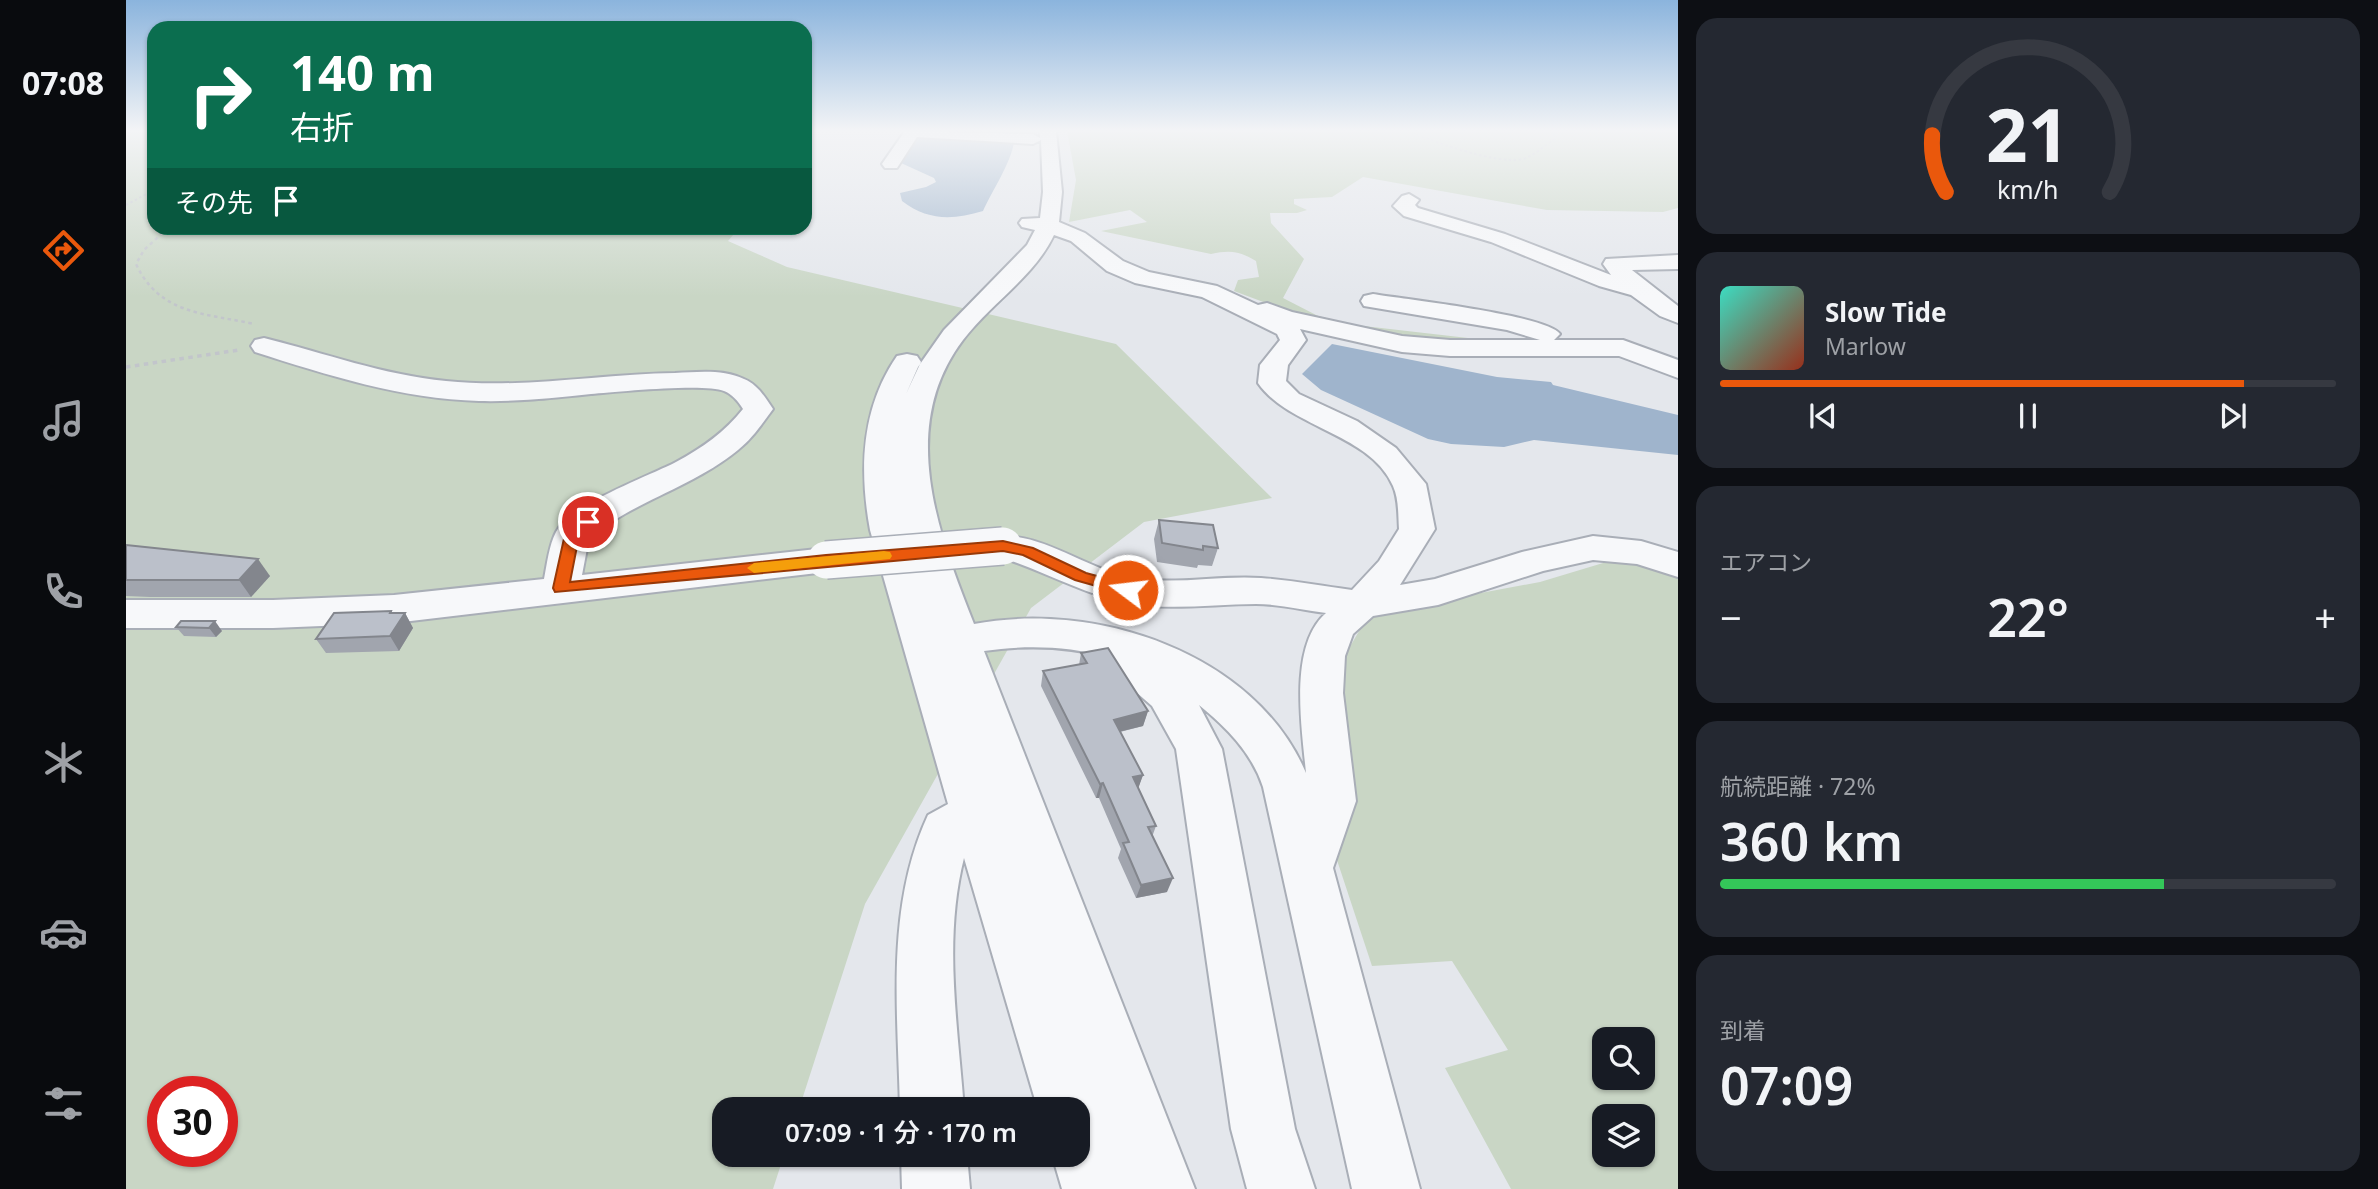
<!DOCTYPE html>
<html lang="ja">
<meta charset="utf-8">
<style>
body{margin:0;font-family:"Noto Sans","Noto Sans JP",sans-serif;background:#242831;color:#f1f3f6;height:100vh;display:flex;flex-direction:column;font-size:26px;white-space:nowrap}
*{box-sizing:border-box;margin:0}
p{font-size:23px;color:#9ea1a6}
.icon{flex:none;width:38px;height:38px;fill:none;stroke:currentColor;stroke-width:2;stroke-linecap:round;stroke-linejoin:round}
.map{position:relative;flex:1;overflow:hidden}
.details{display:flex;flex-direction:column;gap:18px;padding:18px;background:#0d0f14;width:700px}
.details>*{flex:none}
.hud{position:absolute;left:21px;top:21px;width:665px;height:214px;border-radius:21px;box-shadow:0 2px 5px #0004;background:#0b6e4f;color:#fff;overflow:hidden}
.fabs{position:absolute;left:1466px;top:1027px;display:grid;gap:14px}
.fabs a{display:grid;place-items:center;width:63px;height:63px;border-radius:14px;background:#171b24;box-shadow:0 2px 5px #0004;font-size:35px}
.speed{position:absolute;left:21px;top:1076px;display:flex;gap:14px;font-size:35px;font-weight:700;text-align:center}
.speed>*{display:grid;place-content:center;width:91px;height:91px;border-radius:50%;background:#171b24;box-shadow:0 2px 5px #0004;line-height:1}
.speed .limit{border:10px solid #d22;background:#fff;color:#111}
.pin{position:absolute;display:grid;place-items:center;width:60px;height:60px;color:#fff;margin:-30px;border:4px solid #fff;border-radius:50%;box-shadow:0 2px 7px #0007}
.me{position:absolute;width:77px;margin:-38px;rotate:285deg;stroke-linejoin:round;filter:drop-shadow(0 0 5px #0008)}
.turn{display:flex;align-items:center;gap:24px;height:147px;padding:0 28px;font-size:32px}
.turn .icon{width:91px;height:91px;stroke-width:2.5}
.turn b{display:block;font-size:49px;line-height:60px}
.then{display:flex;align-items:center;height:66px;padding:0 28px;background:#0003;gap:14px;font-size:26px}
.big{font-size:52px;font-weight:600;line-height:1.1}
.details .tile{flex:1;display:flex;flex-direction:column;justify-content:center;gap:10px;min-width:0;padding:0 24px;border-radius:21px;background:#242831}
.details .dial{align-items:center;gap:0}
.dial svg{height:182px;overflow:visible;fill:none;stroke:#363941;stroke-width:7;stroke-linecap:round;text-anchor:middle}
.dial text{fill:#f1f3f6;stroke:none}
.song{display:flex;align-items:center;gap:21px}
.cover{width:84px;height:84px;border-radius:10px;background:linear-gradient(135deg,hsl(170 70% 55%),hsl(10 70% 35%))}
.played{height:7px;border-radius:4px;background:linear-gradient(90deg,#ea580c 85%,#363941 85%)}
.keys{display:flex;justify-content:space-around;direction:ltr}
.heat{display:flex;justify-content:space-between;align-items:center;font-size:38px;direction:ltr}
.charge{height:10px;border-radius:5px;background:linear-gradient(90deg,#34c759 72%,#363941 0)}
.trip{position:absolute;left:586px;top:1097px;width:378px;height:70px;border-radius:21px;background:#171b24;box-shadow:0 2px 5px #0004;font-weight:600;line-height:70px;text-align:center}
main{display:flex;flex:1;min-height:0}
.menu{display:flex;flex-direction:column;width:126px;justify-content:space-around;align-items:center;background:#090b0e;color:#9ea1a6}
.menu .icon{width:49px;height:49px}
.menu .selected{color:#ea580c}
.menu b{font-size:32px;color:#f1f3f6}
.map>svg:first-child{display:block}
.green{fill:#c9d6c5;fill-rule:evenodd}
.water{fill:#9fb4cc}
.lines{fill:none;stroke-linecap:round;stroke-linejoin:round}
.minor-casing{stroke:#a9aeb7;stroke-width:4}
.path-far2{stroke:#c2c5cb;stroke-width:2;stroke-dasharray:2.5 2.5;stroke-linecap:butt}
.path-far1{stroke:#c2c5cb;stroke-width:2.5;stroke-dasharray:3.5 3.5;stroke-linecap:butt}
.path{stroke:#c2c5cb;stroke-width:3.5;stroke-dasharray:4.5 4.5;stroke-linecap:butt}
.minor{fill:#f7f8fa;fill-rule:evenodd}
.minor-bridge-casing{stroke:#a9aeb7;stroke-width:40;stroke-linecap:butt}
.minor-bridge{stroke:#f7f8fa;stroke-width:37}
.wall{fill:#a1a5ae}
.shaded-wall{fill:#83868d}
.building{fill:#bbc0ca;stroke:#83868d;stroke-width:2}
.route{fill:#ea580c;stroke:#983908;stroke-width:2}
.slow{fill:#f59e0b}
</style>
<main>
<nav class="menu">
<b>07:08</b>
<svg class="icon selected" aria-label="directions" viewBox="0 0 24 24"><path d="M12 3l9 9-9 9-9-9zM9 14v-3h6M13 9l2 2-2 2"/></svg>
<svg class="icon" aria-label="music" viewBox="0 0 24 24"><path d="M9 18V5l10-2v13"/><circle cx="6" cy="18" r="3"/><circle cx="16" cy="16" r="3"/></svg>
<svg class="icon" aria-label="phone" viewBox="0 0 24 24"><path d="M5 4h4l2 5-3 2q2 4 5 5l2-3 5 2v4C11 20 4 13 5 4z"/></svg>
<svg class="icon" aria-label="climate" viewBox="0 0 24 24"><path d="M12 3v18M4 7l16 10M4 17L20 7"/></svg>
<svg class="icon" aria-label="car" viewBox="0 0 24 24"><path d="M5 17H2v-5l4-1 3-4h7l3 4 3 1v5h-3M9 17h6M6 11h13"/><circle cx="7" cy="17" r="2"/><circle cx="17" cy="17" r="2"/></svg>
<svg class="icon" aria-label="filters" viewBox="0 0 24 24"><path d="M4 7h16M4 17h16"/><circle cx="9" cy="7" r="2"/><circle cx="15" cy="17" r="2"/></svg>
</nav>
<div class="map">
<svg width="1552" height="1189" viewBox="0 0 1552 1189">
<rect width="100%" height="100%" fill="#e4e7ec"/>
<g class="green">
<path d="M0,131h28v97h585l-11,13 59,26 329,77 156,154 -128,24 -113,86 -166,296 -66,205 -75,1v45h60l-11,34h-647zM37,1092h59v60h-59z"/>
<path d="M941,131h611v77l-15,4 -116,-2 -184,-33 -31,20 -38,2v5l13,6 -10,3h-27l1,10 33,36 -21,39 35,18 37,9 139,16 -102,-5 -89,-19 -69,-26 4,-11 21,-3 -3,-16c-17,-10 -26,-11 -45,-7l-110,-23 46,-9 -17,-12 -61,12 7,-42z"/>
<path d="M1487,560l65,12v617h-167l-66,-121 63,-18 -56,-89 -80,5 -37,-112 8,-130 -2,-62 28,-48 171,-32zM1479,1040h38v38h-38zM1479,1116h38v39h-38z"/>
</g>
<g class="water">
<path d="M789,136l99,6c-3,21 -22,49 -31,69 -30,9 -55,10 -81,-10l-2,-8 26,-6 10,-5 -2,-4 -33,-15 2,-8z"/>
<path d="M1206,344l165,33 54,5 2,3 125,30v40l-144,-15 -30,7 -53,-3 -23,-5 -107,-49 -19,-16z"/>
</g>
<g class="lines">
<g class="minor-casing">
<g id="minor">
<path d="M779,131l128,3 7,4v-7h16l6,61 -3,30 26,11 38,28 26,11 68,14 41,19 9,-2 25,9 110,24 48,4h90l-33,-10 -143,-24 -3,-5 3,-5 9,-2c30,5 174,21 187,40l-6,6h69l55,20v18l-59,-22h-169l-48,-4 -102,-23 6,11 -18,25 -2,16 13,13 58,27 39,27 30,36 9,45 -35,56 35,-6 87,-27 71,-16 48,5 37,11v25l-41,-13 -44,-4 -50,11 -105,34 -65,11 -20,18 -8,22 -2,37 13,108 -23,67 87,321h-68l-89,-402c-11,-34 -37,-60 -64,-82l23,44 73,380 20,60h-68l-16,-60 -55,-380 -24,-43 -40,-35 -6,-11 2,-3c-41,-11 -82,-12 -124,-6l211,538h-133l-10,-34h26v-45h-40l-74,-252c-21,82 -6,168 0,252h-64c-2,-99 -15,-202 28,-295l20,-11 -78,-274c-11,-60 -9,-122 27,-174l10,-2 10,2 4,6 -15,32 12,-27 26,-37 83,-85 8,-15 -13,-3 -3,-4 3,-4 18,-1 3,-26 -2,-52 -8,4 -116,-7 -20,31h-12l-3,-4zM928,235l17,6 36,30 28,12 67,14 75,37 3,6 -20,25 -2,18c31,45 112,50 135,103 6,13 5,29 6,43l-20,32 -27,29c-30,-4 -60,-10 -91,-12 -44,-3 -89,8 -134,-1 -42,-9 -94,-50 -137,-39l-5,8 5,8c47,13 89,39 137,49 43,8 86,1 129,1 23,0 47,6 70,9 -38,33 -24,116 -20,160 -52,-121 -211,-172 -332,-149 -36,-91 -77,-197 -11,-284 28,-37 71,-63 91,-105z"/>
<path d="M1283,194l10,6 -4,5 3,3 87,26 106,41 -8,-11 3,-5 72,-4v14l-46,1 46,36v17l-18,-7 -29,-21 -32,-9 -108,-44 -87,-26 -11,-10 9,-10z"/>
<path d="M138,338c61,15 119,37 182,43 76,8 153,-7 229,-8 23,-1 48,-4 69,6 13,5 21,18 29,30 -11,15 -21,30 -35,41 -45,37 -104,51 -149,88l-7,37 244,-27 13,4 5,8 -5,8 -13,4 -432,51 -121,5h-147v-28h147l121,-5 150,-16c3,-15 5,-34 12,-47 15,-28 91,-55 120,-70 26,-14 49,-30 67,-53 -5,-8 -11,-15 -19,-18 -19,-8 -109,1 -133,3 -38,4 -75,8 -112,7 -77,-2 -152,-26 -224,-49l-4,-6 4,-6z"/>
<path d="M775,1155h66l3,34h-68z"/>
</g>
</g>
<g class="path-far2">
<path d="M1282,131c24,10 88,34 114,28 11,-2 23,-14 33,-20l-2,-8"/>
<path d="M0,205l28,-15"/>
</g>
<path class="path-far1" d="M42,228l-24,22 -8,14c24,51 69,49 118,60"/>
<path class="path" d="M0,367l113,-17"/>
<use href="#minor" class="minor"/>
<g class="minor-bridge-casing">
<path id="minor-bridge" d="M700,560l177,-14"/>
</g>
<use href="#minor-bridge" class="minor-bridge"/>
</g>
<g class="wall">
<path d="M1033,520l59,28 -6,18 -14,-1 -1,3 -40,-6 -3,-23z"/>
<path d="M0,545l144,31 -19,21h-101l-24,-1z"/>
<path d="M265,611l2,2h12l8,15 -14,23 -73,2 -10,-14z"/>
<path d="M55,621l41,10 -6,6 -32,-1 -8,-9z"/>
<path d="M955,653l67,58 -5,15 -23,6 23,43 -5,13 18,38 -4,11 15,55 -31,6 -18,-40 3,-9 -22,-51h-3l-55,-112 2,-15 36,-6z"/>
</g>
<g class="shaded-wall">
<path d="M132,559l12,17 -19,21 -12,-17z"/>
<path d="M265,611l8,12 6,-10 8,15 -14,23 -9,-15v-23z"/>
<path d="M89,621l7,10 -6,6 -7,-9z"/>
<path d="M1022,711l-5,15 -33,8 4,-14z"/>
<path d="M1017,775l-5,14 -5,-12z"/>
<path d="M977,783l-4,15h-3l4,-14z"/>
<path d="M1047,878l-6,14 -31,6 5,-13z"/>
</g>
<g class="building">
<path d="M1033,520l54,5 5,23 -15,-2v4l-41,-7z"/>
<path d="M0,545l132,14 -19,21h-113z"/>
<path d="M265,611l-1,2h15l-15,23 -74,3 18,-26z"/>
<path d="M55,621h34l-6,7 -33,-1z"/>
<path d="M982,648l40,63 -34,9 29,55 -10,2 23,49 -8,1 25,51 -32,7 -18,-42 6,-1 -26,-59 -3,1 -57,-113 44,-8 -6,-10z"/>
</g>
<linearGradient id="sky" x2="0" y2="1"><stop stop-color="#8bb4dd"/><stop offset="0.44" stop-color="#f3f4f6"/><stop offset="1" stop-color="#f3f4f6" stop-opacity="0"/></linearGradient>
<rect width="1552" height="297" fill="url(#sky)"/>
<path class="route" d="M462,518l7,4 -16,14 -9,46 256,-27 177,-14 30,7 53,25 48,13 2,4 -8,5 -53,-15 -52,-25 -20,-4 -448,41 -2,-4 12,-54z"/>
<path class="slow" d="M758,551l6,1 2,4 -2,3 -136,14 -7,-5 7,-5z"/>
</svg>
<div class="fabs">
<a><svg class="icon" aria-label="search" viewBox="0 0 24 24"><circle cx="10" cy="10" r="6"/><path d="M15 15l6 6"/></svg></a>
<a><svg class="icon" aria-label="layers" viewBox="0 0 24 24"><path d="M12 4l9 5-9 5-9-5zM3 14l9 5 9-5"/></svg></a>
</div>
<div class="speed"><div class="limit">30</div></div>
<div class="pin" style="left:462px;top:522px;background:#d93025"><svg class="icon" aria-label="arrive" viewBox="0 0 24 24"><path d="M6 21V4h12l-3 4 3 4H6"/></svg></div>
<svg class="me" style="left:1002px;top:590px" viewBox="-20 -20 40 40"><circle r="17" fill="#ea580c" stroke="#fff" stroke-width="3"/><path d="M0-11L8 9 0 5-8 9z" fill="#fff"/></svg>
<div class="trip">07:09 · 1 分 · 170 m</div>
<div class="hud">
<div class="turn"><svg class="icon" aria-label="right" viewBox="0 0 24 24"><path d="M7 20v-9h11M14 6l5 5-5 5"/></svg><div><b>140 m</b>右折</div></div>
<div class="then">その先<svg class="icon" aria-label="arrive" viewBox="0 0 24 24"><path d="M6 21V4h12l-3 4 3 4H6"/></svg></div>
</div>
</div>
<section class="details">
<div class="tile dial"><svg viewBox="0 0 100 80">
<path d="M14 69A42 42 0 1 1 86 69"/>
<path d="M14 69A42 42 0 0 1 8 44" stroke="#ea580c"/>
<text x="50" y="56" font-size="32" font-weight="700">21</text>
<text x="50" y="72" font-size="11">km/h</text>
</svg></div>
<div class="tile">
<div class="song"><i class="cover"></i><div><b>Slow Tide</b><p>Marlow</p></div></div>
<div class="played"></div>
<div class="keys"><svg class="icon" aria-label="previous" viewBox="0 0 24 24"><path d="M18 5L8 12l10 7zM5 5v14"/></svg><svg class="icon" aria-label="pause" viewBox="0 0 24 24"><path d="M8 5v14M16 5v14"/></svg><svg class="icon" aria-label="next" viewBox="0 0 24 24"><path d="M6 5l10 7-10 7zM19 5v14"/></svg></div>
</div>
<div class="tile"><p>エアコン</p>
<div class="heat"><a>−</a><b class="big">22°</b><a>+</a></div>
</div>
<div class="tile"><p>航続距離 · 72%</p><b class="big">360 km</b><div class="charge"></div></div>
<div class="tile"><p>到着</p><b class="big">07:09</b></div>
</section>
</main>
